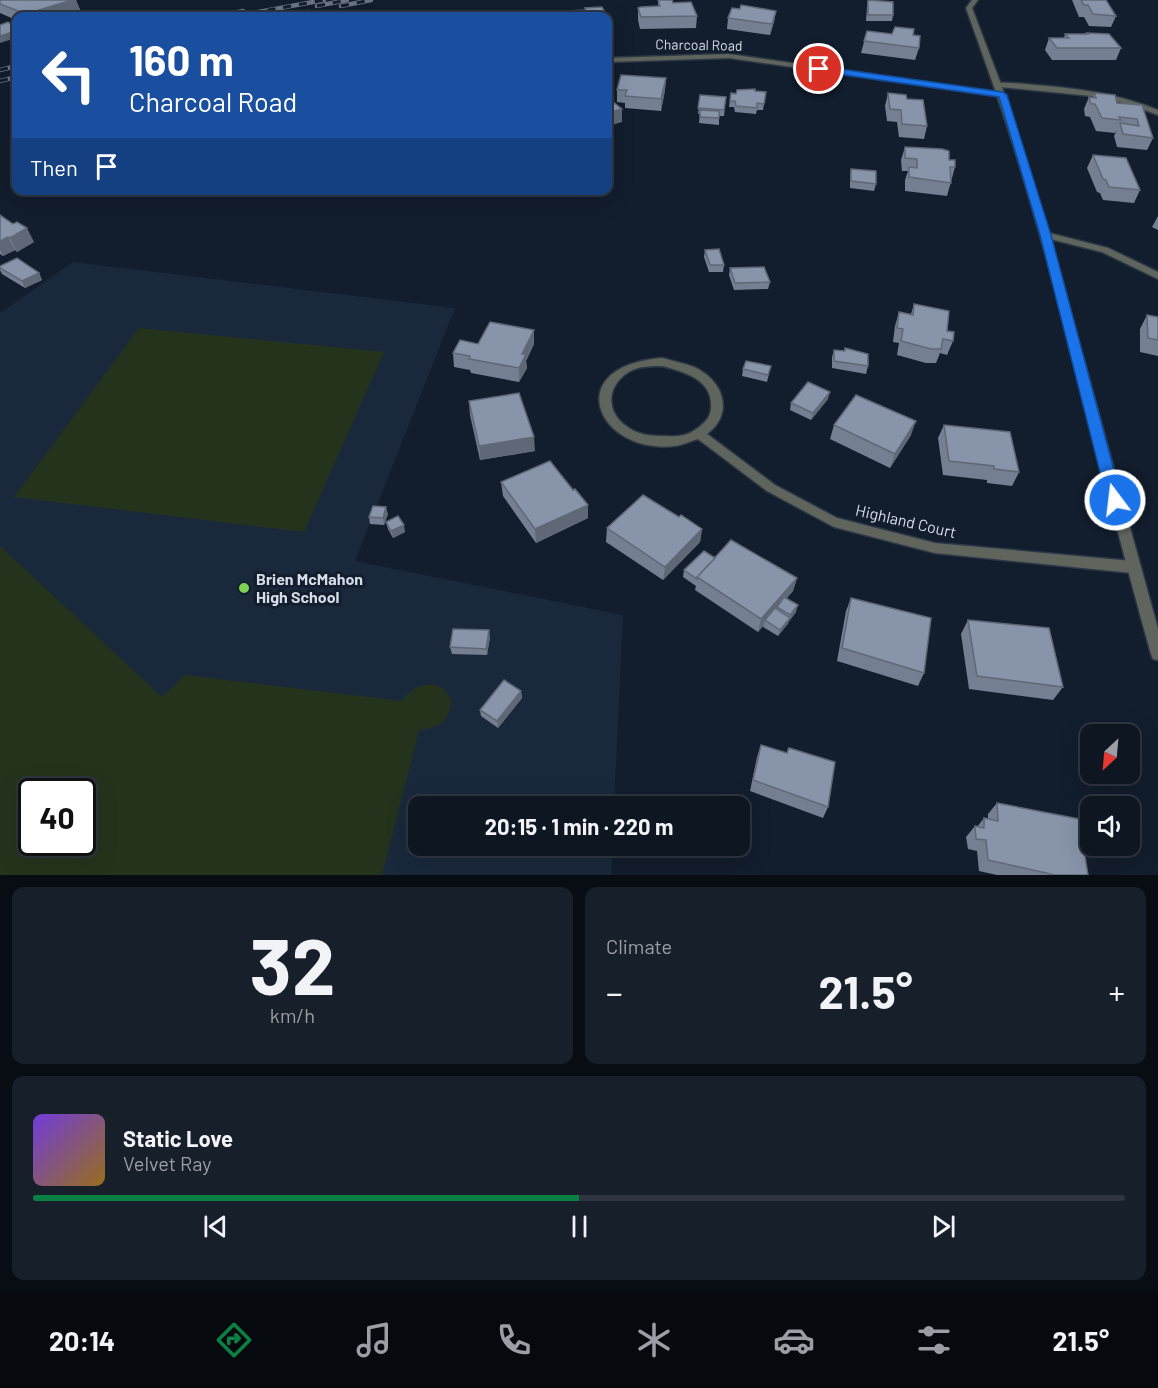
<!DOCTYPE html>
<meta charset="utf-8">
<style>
body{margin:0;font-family:Barlow,sans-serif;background:#171f2a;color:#f1f3f6;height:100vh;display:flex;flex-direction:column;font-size:22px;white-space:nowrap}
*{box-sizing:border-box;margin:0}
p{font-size:20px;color:#9b9fa5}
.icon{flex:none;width:33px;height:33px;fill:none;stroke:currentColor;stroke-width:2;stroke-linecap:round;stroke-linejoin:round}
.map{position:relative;height:875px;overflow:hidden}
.side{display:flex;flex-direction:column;gap:12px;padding:12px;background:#080c13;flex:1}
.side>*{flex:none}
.top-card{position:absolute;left:12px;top:12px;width:600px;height:183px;border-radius:12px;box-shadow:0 6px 24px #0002,0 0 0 2px #2e3540;background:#1a4fa0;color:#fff;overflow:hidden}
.needle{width:39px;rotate:206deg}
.tools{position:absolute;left:1080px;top:724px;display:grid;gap:12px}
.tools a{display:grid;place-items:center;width:60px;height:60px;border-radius:12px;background:#0e1622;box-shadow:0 6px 24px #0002,0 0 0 2px #2e3540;font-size:30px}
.speed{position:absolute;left:18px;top:778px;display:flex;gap:12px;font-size:30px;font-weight:700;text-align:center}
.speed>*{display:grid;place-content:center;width:78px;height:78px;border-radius:50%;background:#0e1622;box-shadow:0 6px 24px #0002,0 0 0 2px #2e3540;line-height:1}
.speed .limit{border:3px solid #111;border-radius:9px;background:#fff;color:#111}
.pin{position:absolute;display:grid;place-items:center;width:51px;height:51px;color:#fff;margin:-26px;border:3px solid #fff;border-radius:50%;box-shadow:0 2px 6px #0007}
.me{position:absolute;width:66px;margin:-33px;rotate:345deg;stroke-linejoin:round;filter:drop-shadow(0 0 4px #0008)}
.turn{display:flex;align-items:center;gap:21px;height:126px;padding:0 18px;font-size:27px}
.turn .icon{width:78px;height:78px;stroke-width:2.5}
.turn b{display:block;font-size:42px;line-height:51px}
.then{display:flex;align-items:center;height:57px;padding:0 18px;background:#0003;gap:12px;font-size:22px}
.big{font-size:45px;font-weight:700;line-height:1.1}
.side .card{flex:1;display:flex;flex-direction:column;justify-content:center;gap:9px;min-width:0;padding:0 21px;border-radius:12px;background:#171f2a}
.side .dial{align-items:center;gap:0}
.dial b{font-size:78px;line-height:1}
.song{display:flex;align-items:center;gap:18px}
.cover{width:72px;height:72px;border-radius:9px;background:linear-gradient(135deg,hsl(260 70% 55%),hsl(40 70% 35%))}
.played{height:6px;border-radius:3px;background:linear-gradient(90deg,#0b8043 50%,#2e3540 50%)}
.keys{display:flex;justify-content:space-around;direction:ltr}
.heat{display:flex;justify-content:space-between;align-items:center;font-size:33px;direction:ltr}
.side .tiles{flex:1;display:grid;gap:12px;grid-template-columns:1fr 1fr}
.card:last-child{grid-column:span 2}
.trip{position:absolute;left:408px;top:796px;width:342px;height:60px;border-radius:12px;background:#0e1622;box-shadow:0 6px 24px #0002,0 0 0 2px #2e3540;font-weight:700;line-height:60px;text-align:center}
.menu{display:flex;height:96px;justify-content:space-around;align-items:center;background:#06090e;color:#9b9fa5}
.menu .icon{width:42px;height:42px}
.menu .active{color:#0b8043}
.menu b{font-size:27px;color:#f1f3f6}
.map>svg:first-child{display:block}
.built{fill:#1a283c;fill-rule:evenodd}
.green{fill:#24341c;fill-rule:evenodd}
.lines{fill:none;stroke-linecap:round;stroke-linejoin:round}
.minor-casing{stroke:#2d3847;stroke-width:3}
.tertiary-casing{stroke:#2d3847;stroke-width:3}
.minor{fill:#5f655c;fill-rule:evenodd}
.tertiary{fill:#5f655c;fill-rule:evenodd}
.rail-casing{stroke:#6a7482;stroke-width:4.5}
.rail{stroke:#121d2d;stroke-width:3;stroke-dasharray:8;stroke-linecap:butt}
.wall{fill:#747f91}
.shaded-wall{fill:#5e6876}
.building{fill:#8794a9;stroke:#5e6876;stroke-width:1.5}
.route{fill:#1a73e8;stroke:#114b97;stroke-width:1.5}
.poi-dot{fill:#7ed153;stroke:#121d2d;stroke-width:2}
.labels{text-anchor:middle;stroke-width:6;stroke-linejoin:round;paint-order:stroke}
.far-street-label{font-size:14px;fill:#d5dde8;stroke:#121d2d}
.street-label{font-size:16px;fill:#d5dde8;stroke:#121d2d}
.poi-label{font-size:16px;font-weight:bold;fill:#d5dde8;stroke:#121d2d;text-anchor:start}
</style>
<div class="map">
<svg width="1158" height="875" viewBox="0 0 1158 875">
<rect width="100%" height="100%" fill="#121d2d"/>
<path class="built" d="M73,262l382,46 -100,253 268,54 -9,192h-196v39h195l-2,29h-611v-562zM32,792h50v51h-50z"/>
<g class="green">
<path d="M139,328l245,24 -80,180 -290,-35z"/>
<path d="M0,546l162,151 23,-22 217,26c12,-18 38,-25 49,-2 0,21 -12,29 -32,31l-37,145h-382zM32,792h50v51h-50z"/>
</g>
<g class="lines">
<g class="minor-casing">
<g id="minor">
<path d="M729,54l274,39 4,2 -4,2 -274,-39 -121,4v-4z"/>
<path d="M997,83c12,-1 25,1 38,2 42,3 84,9 123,25v5l-21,-8 -36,-10 -101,-10h-3z"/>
<path d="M1045,232l63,16 50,24v7l-56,-27 -60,-15 -2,-2z"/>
<path d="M662,358c10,3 22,5 32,9 29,13 41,46 13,67l68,51 62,33 98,25 197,18 5,2 2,4 -2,4 -5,2 -197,-20 -101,-26 -67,-36 -69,-52c-7,2 -15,6 -23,7 -78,9 -116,-80 -13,-88zM662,366c20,5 49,13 49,38 1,13 -6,19 -16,26 -8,6 -20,7 -30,6 -14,0 -28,-1 -39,-10 -24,-17 -17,-47 9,-57 8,-3 18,-3 27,-3z"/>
</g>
</g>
<g class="tertiary-casing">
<path id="tertiary" d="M972,0h6l-6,8 30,79 51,161 105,381v31l-5,-1 -2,-5c-46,-162 -82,-326 -131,-487 -16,-54 -35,-106 -54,-159z"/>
</g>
<use href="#minor" class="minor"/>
<use href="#tertiary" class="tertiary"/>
<g class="rail-casing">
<g id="rail">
<path d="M317,6l30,-6"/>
<path d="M341,6l30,-6"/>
<path d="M217,16l26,-5"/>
<path d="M236,16l88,-16"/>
<path d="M285,16l23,-4"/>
<path d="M0,70l16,-4"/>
<path d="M0,81l16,-4"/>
</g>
</g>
<use href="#rail" class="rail"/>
</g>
<g class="wall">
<path d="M0,0h76l4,10 -20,6h-44v4l-16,-7z"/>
<path d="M658,0l15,3 24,13 -1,12 -56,1 -2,-9v-12l20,-2z"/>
<path d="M868,0l25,15 -1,6h-26l1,-15z"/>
<path d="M1072,0h34l10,16 -5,11 -22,-1 -5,-9h-5z"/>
<path d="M776,11l-2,11 -4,13 -43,-6 1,-11z"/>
<path d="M608,17l1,2v12h-1z"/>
<path d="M867,31l25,3 27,14 -4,12 -54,-7z"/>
<path d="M1087,33l34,15 -5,12h-64l-7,-10 4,-12h15l1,-4h21z"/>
<path d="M666,78l-1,12 -4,21 -36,-3v-5l-8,-1v-12z"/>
<path d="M755,91l11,1 -3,18h-6l-1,4 -21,-2 -1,-5h-5l2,-14 5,1z"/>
<path d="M888,93l19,6 20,27 -3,13 -25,-2 -2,-15 -10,-1 -2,-15z"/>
<path d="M1095,93l22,10 25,2 11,33 -6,12 -30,-3 -3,-11 3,-6 -2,3 -19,-2 -6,-14 -5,-1 -1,-7 5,-12h4z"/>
<path d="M700,95l26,2 -2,19h-5v9l-20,-2 1,-9h-2z"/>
<path d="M905,147l44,13 6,7 -8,29 -42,-5v-11l3,-9h-6l-1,-11z"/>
<path d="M1093,155l47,35 -6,13 -31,-3 -3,-7 -3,-1 -10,-24z"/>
<path d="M851,169l25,15 -2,7 -24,-3v-13z"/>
<path d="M0,215l34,27 -17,10 -2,-2 -12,6 -3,-2z"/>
<path d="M1158,216v14l-6,-3z"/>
<path d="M705,250l19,15 -1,7h-14l-5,-15z"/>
<path d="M0,266l39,7 3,7 -17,8 -23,-14 -2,-4z"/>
<path d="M730,268l40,14 -2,7 -34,1 -5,-15z"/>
<path d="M914,304l33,27 6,10 -6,14 -7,-2 -4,10h-10l-29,-8 2,-12 -6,-1 2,-16 4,-14 12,2z"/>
<path d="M1147,315l11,2v39l-18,-4v-23z"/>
<path d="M534,330v14l-8,17 1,7 -8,14 -48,-9 -1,-3 -16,-3 -1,-14 25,-9z"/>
<path d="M845,348l23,18 -2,8 -34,-6v-11l2,-7 10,1z"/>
<path d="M771,366l-4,16 -25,-6 1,-7z"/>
<path d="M828,399l-17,21 -21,-10 1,-7z"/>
<path d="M469,401l66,50 -55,9 -10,-45z"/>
<path d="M834,425l77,10 -21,33 -60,-29z"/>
<path d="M944,425l75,47 -7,14 -25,-3v-3l-44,-5 -5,-37z"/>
<path d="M501,482l87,23v13l-52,25 -33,-47z"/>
<path d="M388,514l-4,11 -14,-1 -1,-7z"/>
<path d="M679,517l23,12 -2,13 -37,38 -57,-38 1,-14z"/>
<path d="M386,522l19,10 -12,6 -5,-9z"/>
<path d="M715,558l82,20 -4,13 -6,7 9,14 -18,24 -15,-9 1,-2 -6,7 -63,-42 1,-4 -13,-9 1,-7z"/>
<path d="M851,598l73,75 -6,13 -81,-25 9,-50z"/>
<path d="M968,620l95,67 -10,13 -84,-11 -8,-55z"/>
<path d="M490,637l-3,18 -35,-1 -2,-7z"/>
<path d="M521,691l1,7 -24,30 -17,-12 -1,-6z"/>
<path d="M761,745l26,8 2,-5 39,59 -5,11 -73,-27 7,-34z"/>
<path d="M1103,774h27v5l-6,6 -21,-7z"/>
<path d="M997,803l91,72h-91l-18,-4 -2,-20 -9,-2 -2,-12 9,-11 2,1 7,-9 4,1v-5z"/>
</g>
<g class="shaded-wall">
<path d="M72,0h4l4,10 -20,6h-33l-1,-2z"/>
<path d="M776,11l-2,11 -4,13 2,-11z"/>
<path d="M16,31v7l-16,5v-7z"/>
<path d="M666,78l-1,12 -4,21v-12z"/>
<path d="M622,109v13l-14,4v-13z"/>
<path d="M27,228l7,14 -17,10 -7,-14z"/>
<path d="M8,237l7,13 -12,6 -3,-6v-9z"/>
<path d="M39,273l3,7 -17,8 -3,-7z"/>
<path d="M534,330v14l-8,17 1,7 -8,14v-14l3,-14z"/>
<path d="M830,392l-2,7 -17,21 2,-7z"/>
<path d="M916,421l-5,14 -21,33 5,-14z"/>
<path d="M534,437l1,14 -55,9 -1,-14z"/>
<path d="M588,505v13l-52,25 -1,-14z"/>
<path d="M386,507l2,7 -4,11 -1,-7z"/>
<path d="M404,525l1,7 -12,6 -2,-7z"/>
<path d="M702,529l-2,13 -37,38 2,-13z"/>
<path d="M797,578l-4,13 -15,17 -1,-1 -1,4 -11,9 -1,5 -6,7 3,-13z"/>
<path d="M798,605l-2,7 -8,10 2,-7z"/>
<path d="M790,618l-2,6 -10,12 2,-6z"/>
<path d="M489,630l1,7 -3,18 -1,-6z"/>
<path d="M521,691l1,7 -24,30 -1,-7z"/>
</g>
<g class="building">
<path d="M0,0h72l-46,14 -26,-10z"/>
<path d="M658,0h14l1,3 18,-1 6,14 -56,1 -3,-9 3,-1 19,-1z"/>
<path d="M868,0l25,2v13h-25z"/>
<path d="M1081,0h25l10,16 -23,-2 -5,-9h-4z"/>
<path d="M741,5l35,6 -4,13 -44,-6 4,-10 8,1z"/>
<path d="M602,7l5,9h-59l-2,-4 40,-2 -1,-2z"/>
<path d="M8,22l8,6v3l-16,5v-11z"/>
<path d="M895,27l19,2 -1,6 7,1 -1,12 -55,-7 3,-10 25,3z"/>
<path d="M1087,33l22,1 12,14h-64l-8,-10h20l-4,-4h23z"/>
<path d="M621,75l45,3 -5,21 -36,-3 2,-6h-10z"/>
<path d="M755,89v2l11,1 -2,12 -7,-1v5l-21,-2 -1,-5h-5l1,-8 5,1 1,-4z"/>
<path d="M888,93l18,2 1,4 16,1 4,26 -25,-2 -1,-14 -11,-1z"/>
<path d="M1095,93l20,2 2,8 25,2 11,33 -30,-4 -3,-11 19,3 -2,-7 -18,-2 2,3 -19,-2 -7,-14h-4l-2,-7 7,1z"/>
<path d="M700,95l26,2 -2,13 -26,-2z"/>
<path d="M608,98l14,11 -14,4z"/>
<path d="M700,110l19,1v7l-19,-1z"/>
<path d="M905,147l37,2 7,2v9h6v7h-5l1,16 -42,-6v-10l8,1v-9l-12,-1z"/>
<path d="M1093,155l33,3 14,32 -31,-3 -3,-7 -3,-1z"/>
<path d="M851,169l25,2v13l-25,-3z"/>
<path d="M0,215l13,9 4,-2 10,6 -17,10 -2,-1 -8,4z"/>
<path d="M719,249l5,16h-14l-5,-15z"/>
<path d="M17,258l22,15 -17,8 -22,-13v-2z"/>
<path d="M764,267l6,15 -35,1 -5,-15z"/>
<path d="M914,304l35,7 -2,20 7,1 -1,9 -10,-2 -2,10h-10l-30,-8 2,-12 -6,-1 2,-16 14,3z"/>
<path d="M1147,315l11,2v23l-10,-2z"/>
<path d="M490,322l44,8 -12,24h4l-7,14 -50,-9 1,-3 -17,-3 7,-13 18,4z"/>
<path d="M845,348l23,6v12l-34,-5v-11l11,1z"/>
<path d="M746,361l25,5 -3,9 -25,-6z"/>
<path d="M808,382l22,10 -17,21 -22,-10z"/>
<path d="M519,393l15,44 -55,9 -10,-45z"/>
<path d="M856,395l60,26 -21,33 -61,-29z"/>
<path d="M944,425l66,7 9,40 -25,-3v-3l-45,-5z"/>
<path d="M550,461l23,29 2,-1 13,16 -53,24 -34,-47z"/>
<path d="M643,495l36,22 2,-2 21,14 -37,38 -58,-39z"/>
<path d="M373,506l13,1 -3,11 -14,-1z"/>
<path d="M398,516l6,9 -13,6 -5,-9z"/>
<path d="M731,540l66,38 -36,41 -64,-42z"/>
<path d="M704,551l11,7 -18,19v2l-13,-9z"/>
<path d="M784,597l14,8 -8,10 -13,-8z"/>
<path d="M851,598l80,20 -7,55 -82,-25z"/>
<path d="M775,608l15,10 -10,12 -15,-10z"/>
<path d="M968,620l81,8 14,59 -86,-11z"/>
<path d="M453,629l36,1 -3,19 -36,-2z"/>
<path d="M504,680l17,11 -24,30 -17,-11z"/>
<path d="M761,745l26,8 2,-5 46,14 -7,45 -75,-27z"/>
<path d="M1130,764v15l-16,-5h16z"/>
<path d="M997,803l82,16 9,56h-33l-67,-15 -2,-20 -10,-1 -1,-13 9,2v-10l14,3z"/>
</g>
<path class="route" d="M819,66l184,26 4,3 44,140 71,265 -2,4h-10l-3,-4 -67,-265 -41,-138 -183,-26v-4z"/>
<circle class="poi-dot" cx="244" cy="588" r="6"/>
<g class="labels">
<g class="far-street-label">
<text transform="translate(699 45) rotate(1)" y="5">Charcoal Road</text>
</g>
<g class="street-label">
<text transform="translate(906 521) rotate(13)" y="6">Highland Court</text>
</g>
<g class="poi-label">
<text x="256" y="585">Brien McMahon<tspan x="256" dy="18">High School</tspan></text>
</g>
</g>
</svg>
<div class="tools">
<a><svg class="needle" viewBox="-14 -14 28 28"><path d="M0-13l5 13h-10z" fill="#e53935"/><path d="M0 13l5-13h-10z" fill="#9b9fa5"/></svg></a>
<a><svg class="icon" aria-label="sound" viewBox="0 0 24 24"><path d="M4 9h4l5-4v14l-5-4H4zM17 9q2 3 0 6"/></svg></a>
</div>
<div class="speed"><div class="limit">40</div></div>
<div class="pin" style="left:819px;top:69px;background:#d93025"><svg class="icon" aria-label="arrive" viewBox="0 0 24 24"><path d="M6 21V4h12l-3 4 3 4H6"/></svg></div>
<svg class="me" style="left:1115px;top:500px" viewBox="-20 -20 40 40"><circle r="17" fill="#1a73e8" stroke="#fff" stroke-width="3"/><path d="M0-11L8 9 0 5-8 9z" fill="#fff"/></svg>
<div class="trip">20:15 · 1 min · 220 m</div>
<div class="top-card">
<div class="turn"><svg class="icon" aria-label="left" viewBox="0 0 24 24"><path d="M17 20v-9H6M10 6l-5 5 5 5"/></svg><div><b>160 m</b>Charcoal Road</div></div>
<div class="then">Then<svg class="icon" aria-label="arrive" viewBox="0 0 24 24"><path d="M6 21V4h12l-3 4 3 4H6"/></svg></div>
</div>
</div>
<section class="side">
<div class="tiles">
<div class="card dial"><b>32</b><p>km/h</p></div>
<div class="card"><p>Climate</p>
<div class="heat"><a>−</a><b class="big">21.5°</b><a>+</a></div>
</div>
<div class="card">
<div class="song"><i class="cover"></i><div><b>Static Love</b><p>Velvet Ray</p></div></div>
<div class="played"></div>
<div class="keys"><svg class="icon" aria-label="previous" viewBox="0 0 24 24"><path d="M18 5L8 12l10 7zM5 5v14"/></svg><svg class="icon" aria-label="pause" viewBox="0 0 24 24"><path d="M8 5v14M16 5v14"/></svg><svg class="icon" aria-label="next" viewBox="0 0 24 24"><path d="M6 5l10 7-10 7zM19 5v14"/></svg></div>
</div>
</div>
</section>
<nav class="menu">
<b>20:14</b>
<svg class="icon active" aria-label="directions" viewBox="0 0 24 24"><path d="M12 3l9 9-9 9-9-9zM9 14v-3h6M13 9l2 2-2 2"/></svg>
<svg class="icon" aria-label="music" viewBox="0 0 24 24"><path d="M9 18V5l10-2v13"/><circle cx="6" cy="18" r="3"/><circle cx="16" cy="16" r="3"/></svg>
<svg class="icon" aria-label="phone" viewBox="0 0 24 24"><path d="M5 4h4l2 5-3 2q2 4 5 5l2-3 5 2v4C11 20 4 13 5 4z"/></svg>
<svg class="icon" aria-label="climate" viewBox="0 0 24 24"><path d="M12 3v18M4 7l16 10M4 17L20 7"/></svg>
<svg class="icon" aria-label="car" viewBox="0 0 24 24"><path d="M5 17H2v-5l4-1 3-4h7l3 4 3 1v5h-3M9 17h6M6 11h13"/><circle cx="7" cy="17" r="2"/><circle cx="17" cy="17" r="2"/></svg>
<svg class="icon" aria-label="filters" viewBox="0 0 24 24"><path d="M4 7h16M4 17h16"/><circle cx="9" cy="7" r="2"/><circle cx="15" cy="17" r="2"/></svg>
<b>21.5°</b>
</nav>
